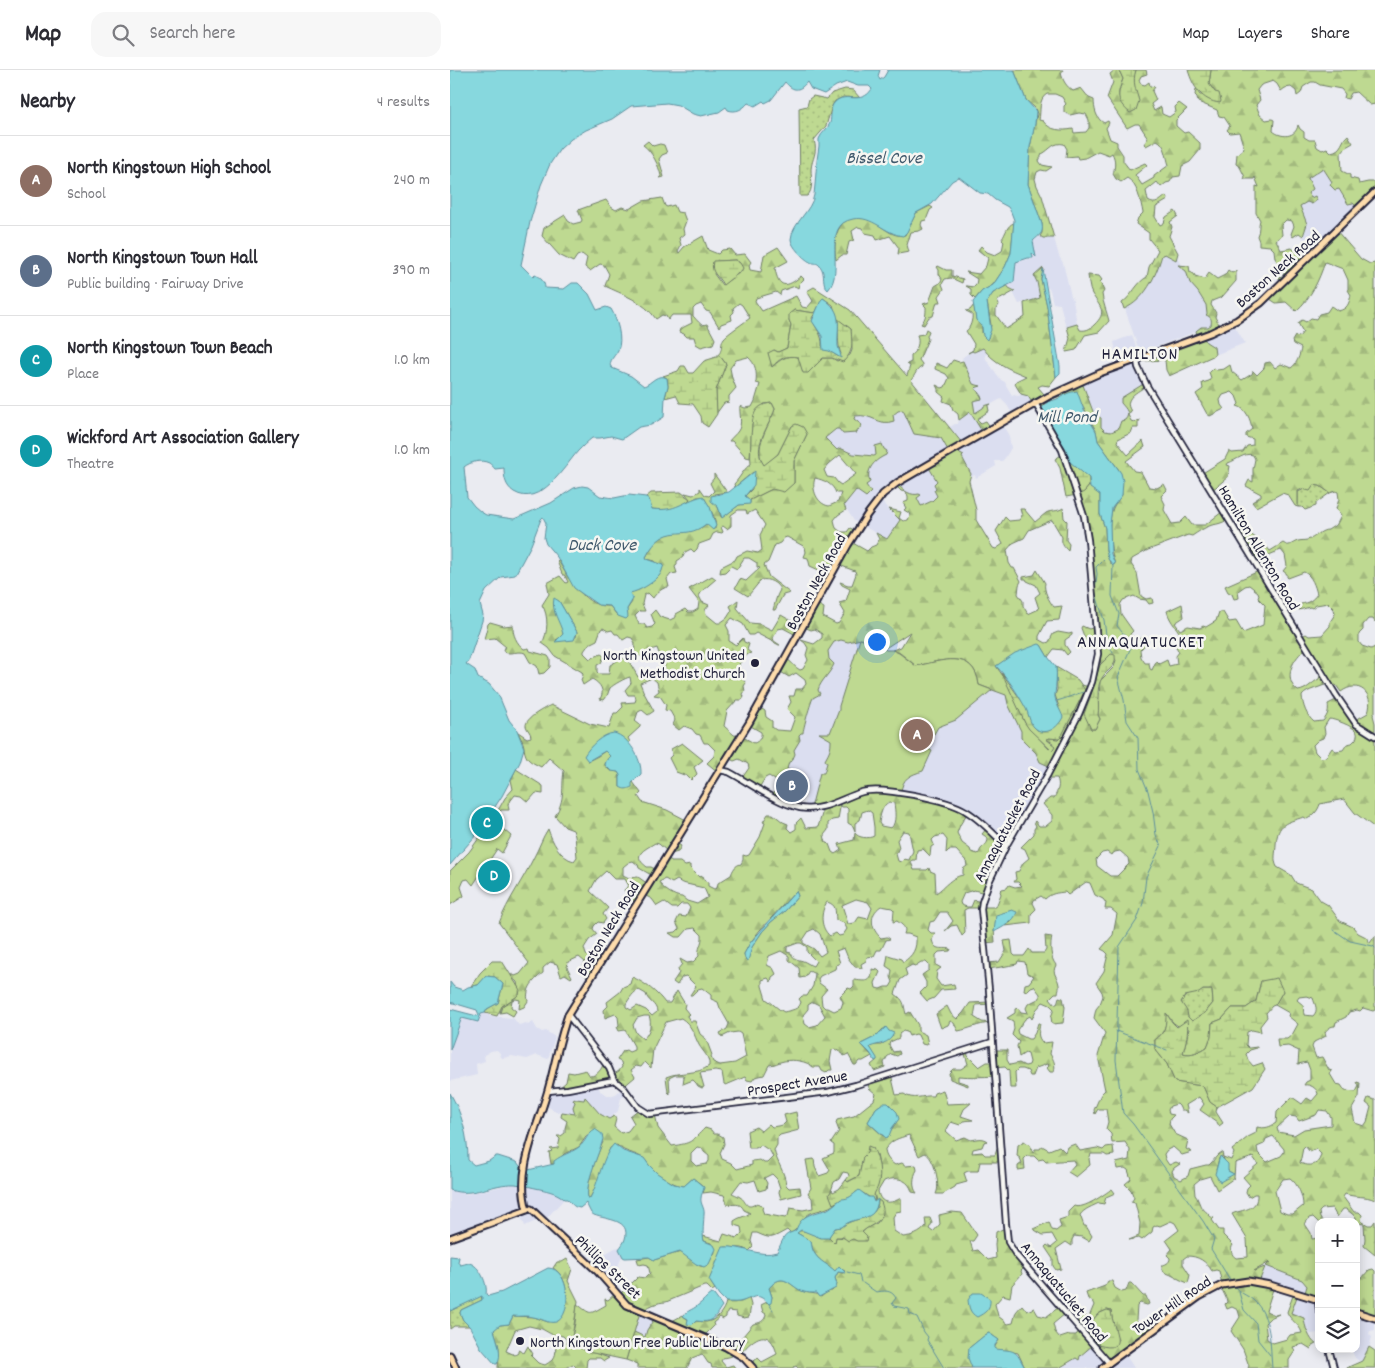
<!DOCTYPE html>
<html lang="en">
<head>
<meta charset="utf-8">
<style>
	:root { --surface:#fff; --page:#f7f7f7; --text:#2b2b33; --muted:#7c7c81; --line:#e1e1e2; --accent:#22223b }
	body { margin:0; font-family:Dekko,sans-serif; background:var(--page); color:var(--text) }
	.controls { position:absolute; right:15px; bottom:15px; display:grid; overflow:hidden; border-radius:10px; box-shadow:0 2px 12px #0003 }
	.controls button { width:45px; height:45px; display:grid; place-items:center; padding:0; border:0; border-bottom:1px solid var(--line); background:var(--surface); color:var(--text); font:25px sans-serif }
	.you { position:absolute; left:426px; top:571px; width:18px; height:18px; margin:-12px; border:4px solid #fff; border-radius:50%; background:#1a73e8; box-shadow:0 0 0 8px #1a73e833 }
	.badge { display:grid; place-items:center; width:32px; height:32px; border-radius:50%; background:var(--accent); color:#fff; font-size:16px; font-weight:700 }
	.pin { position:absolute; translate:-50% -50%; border:2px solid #fff; box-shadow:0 1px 5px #0006 }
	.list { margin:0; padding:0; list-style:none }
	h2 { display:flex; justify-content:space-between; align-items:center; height:65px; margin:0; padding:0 20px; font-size:21px }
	h2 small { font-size:16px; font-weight:400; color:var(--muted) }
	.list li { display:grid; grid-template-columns:32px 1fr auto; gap:15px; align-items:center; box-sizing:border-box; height:90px; padding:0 20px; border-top:1px solid var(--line) }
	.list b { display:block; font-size:19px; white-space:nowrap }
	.list p { margin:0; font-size:16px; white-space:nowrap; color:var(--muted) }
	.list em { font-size:16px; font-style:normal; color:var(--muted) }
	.icon { flex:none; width:28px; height:28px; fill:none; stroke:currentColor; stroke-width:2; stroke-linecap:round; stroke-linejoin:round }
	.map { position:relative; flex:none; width:925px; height:1298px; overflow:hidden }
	header { display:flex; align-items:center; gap:30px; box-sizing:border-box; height:70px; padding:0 25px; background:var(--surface); border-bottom:1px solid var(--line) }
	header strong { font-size:24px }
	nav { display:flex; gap:28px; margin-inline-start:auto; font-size:18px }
	.search { width:350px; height:45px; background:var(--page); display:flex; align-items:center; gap:12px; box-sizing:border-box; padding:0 18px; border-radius:15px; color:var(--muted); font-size:19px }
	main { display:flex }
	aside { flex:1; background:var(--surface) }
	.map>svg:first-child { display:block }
	.built { fill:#dbdef0 }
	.grass { fill:url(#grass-dots); stroke:#707e66 }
	.forest { fill:url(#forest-firs); stroke:#707e66; fill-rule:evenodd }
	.wetland { fill:url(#wetland-marsh); stroke:#707e66 }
	.green { fill:#bed991; stroke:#707e66 }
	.water { fill:#87d8de; stroke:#5f8f9d }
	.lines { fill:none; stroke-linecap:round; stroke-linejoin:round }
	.stream { stroke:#5f8f9d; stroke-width:1 }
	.minor-casing { stroke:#22223b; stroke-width:8 }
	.major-casing { stroke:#22223b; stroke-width:9 }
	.minor { stroke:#f6f6f2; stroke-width:4.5 }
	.major { stroke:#fddcac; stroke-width:5 }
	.poi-dot { fill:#22223b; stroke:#f6f6f2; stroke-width:2 }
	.labels { text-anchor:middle; stroke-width:5; stroke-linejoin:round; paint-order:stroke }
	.street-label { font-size:16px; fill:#22223b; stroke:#f6f6f2 }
	.poi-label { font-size:16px; fill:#22223b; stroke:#f6f6f2; text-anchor:end }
	.water-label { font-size:18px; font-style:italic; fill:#40596c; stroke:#f6f6f2 }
	.neighbourhood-label { font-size:18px; letter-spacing:1px; fill:#22223b; stroke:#f6f6f2 }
</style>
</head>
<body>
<header>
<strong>Map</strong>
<div class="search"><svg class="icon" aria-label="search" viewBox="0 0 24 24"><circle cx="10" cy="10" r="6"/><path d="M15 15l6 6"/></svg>Search here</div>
<nav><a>Map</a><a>Layers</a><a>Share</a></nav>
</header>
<main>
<aside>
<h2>Nearby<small>4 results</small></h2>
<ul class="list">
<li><span class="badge" style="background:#8d6e63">A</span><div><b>North Kingstown High School</b><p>School</p></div><em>240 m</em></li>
<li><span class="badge" style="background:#5c6f8a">B</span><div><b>North Kingstown Town Hall</b><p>Public building · Fairway Drive</p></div><em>390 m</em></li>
<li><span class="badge" style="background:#0f9aa8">C</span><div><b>North Kingstown Town Beach</b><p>Place</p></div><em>1.0 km</em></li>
<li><span class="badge" style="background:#0f9aa8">D</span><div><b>Wickford Art Association Gallery</b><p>Theatre</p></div><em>1.0 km</em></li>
</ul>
</aside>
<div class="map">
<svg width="925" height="1298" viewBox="0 0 925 1298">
	<defs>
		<pattern id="grass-dots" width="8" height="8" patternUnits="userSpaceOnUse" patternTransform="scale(1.25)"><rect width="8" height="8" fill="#bed991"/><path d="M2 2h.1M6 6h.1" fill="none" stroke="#a3ba7e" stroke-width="1.8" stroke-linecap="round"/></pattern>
		<pattern id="forest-firs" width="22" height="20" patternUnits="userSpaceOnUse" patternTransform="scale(1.25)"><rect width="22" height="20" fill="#bed991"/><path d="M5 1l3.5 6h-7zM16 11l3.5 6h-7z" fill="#a3ba7e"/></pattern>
		<pattern id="wetland-marsh" width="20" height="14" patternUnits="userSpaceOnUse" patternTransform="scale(1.25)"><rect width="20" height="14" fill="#bed991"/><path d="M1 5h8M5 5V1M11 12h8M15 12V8" fill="none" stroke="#a3ba7e"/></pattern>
	</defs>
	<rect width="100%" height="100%" fill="#eaebf1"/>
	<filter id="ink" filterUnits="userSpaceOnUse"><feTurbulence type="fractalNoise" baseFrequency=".02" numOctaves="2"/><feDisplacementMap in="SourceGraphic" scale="10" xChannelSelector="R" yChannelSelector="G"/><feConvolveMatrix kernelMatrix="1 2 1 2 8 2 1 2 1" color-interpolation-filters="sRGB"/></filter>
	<g filter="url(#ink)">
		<path class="built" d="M 873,98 L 881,110 L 881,114 L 888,119 L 898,134 L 904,133 L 908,139 L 864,182 L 854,169 L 853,166 L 857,154 L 850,136 L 861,128 L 858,122 L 863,118 L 858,108 Z
			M 590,166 L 593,168 L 604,168 L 609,186 L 613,193 L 621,226 L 623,230 L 627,254 L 625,256 L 616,257 L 610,234 L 603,233 L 600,220 L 597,217 L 594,200 L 587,212 L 590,228 L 569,234 L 563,222 L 565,221 L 557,215 L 564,211 L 566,192 L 583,188 L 582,183 L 585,187 L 583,171 Z
			M 719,174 L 768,253 L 690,283 L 674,236 L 694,220 Z
			M 783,253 L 795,273 L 765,285 L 764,277 L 756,272 L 753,266 Z
			M 682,265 L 690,288 L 685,290 L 695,313 L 671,333 L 678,342 L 678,347 L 675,350 L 671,351 L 668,358 L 658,363 L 651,357 L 651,348 L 644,345 L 633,315 L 627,313 L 668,296 L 665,291 L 667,287 L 664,272 Z
			M 533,277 L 537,284 L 535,285 L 536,289 L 551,310 L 555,312 L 557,317 L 562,325 L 569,326 L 571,324 L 578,326 L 582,334 L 563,345 L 557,335 L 551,329 L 525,343 L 523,331 L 530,330 L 531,326 L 525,318 L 531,317 L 530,315 L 523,314 L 512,288 L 518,283 L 522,281 L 524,282 Z
			M 453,340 L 460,358 L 470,365 L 491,368 L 499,382 L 487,412 L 487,426 L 482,431 L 471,436 L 466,424 L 462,425 L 457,422 L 448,415 L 430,429 L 441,443 L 450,450 L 437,469 L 404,451 L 394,435 L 406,420 L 420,421 L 416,415 L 418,401 L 421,396 L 431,387 L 434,379 L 432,376 L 426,381 L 426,385 L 403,384 L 397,380 L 391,379 L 387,381 L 375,368 L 386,359 L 389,359 L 393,364 L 398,363 L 405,346 L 414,346 L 424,347 L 429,352 L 437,353 L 443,351 L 443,345 L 444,343 Z
			M 520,342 L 533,362 L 551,352 L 559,366 L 561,378 L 555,388 L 552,391 L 545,391 L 546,396 L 526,408 L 525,405 L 521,407 L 521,403 L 507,378 L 512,373 L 500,357 L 505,354 L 508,354 L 509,350 Z
			M 511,554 L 606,681 L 585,723 L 557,769 L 551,768 L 524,742 L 513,736 L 500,731 L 456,722 L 363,736 L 355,734 L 357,720 L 349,713 L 347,708 L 348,702 L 336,698 L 377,557 L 449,583 Z
			M 35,943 L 40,946 L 63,948 L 69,955 L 76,953 L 78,955 L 83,952 L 87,959 L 92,962 L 96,961 L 105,967 L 98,989 L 87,985 L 77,989 L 62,986 L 53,988 L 51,987 L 50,983 L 47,980 L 41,981 L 34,985 L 35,991 L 26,994 L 27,1005 L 0,1011 L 0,980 L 10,952 L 12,948 L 28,952 L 31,944 Z
			M 148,1014 L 150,1021 L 159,1026 L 166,1024 L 173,1017 L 177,1023 L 171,1028 L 168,1041 L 159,1049 L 150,1044 L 136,1028 L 135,1030 L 126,1029 L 125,1045 L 117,1044 L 111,1041 L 107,1042 L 95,1035 L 101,1020 Z
			M 62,1114 L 78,1115 L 78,1116 L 108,1124 L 114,1129 L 94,1151 L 88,1150 L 75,1156 L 69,1143 L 23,1161 L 0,1172 L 0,1120 L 17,1124 Z
			M 170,1177 L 172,1186 L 166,1202 L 156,1211 L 142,1195 L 151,1186 L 165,1178 Z
			M 816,1196 L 852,1210 L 857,1216 L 854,1225 L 867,1230 L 869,1263 L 860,1264 L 854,1253 L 854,1248 L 840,1243 L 848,1225 L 809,1212 Z
			M 190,1242 L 204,1249 L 197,1260 L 195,1267 L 184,1262 Z
			M 906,1242 L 925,1248 L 925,1260 L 920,1261 L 919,1264 L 922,1267 L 918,1281 L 912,1291 L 909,1291 L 905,1288 L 901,1279 L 906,1279 Z
			M 643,1274 L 674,1282 L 684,1298 L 609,1298 L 618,1294 L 626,1288 L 629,1287 Z"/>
		<path class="grass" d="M 395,19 L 403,20 L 410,28 L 393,27 L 385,31 L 382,36 L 376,56 L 364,70 C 368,83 362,88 361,99 C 361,108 364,120 357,126 L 350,126 L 349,38 L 357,36 L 359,29 L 363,26 L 377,29 L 382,23 Z
			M 863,415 L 870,416 L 880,423 L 866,433 L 866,436 L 855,440 L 852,437 L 848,437 L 848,422 Z
			M 753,920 L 762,920 L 763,933 L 755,943 L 742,951 L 738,947 L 731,932 C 737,922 743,925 753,920 Z
			M 31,1225 L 32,1230 L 11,1240 L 10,1243 L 13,1250 L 19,1256 L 4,1256 L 0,1259 L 0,1241 Z"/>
		<path class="forest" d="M 564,0 L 613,0 L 611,3 C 613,11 616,16 623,21 L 631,18 L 639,28 L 644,30 C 644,38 646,49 654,53 L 658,51 L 659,53 L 656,58 L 660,69 L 667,72 L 667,76 L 673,85 L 673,91 L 680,100 L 695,93 L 697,95 L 685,105 L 692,115 L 704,108 L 704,106 L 719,95 C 716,87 716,74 707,70 L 696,76 L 694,74 L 698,68 L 689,54 L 685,54 L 677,58 L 657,28 L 663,12 L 660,4 L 665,0 L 669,0 L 673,9 C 666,27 668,26 678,41 L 688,28 C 683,20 682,9 686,0 L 696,0 L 697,4 L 691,6 L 689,10 L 691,14 L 695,15 L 699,12 L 700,16 L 705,17 L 702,21 L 706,30 L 701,34 L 704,41 L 711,37 L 712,44 L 719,47 L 726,42 L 725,37 L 729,33 L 737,39 L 726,50 L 726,56 L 734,63 L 738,62 L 750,73 L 750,80 L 740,92 L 732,96 L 730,106 L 723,107 L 720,112 L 716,113 L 711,117 L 707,112 L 696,121 L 698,131 C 706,136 709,131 716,126 L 718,130 L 706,137 L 705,147 L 710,155 L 714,153 L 716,147 L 725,141 L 728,146 L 720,152 L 722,157 L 719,166 L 728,183 L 726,190 L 715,184 L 712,185 C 706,206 695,230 674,239 L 672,233 C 682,226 686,213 697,207 L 699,197 L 708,180 L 699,169 L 699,163 L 686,154 L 688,148 L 693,143 C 691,132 687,113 677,108 L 671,112 L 666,109 L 663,104 C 665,97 666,90 662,83 L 659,85 L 648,81 L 635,88 L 628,89 L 627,86 L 616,87 L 617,79 L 614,74 C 603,72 601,79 592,84 L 589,91 L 592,95 L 602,97 L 596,101 L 591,100 L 587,102 L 585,109 L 587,116 L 592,126 L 604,168 L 593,168 L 590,166 L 592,163 L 592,154 L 578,114 L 580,77 L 587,44 L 585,38 L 576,30 ZM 597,24 L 605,24 L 612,27 L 616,34 L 614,36 L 614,42 L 620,45 L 629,43 L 636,44 L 639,50 L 639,58 L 636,62 L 624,63 L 623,59 C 612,61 600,61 593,51 L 589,50 C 591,41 588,29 597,24 Z
			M 761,0 L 925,0 L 925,34 L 920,35 L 906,22 L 901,23 L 898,29 L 894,28 L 895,24 L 891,19 L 870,15 L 865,12 L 861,12 L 853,17 L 851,23 L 847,26 L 846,21 L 841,17 L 835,18 L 831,21 L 827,14 L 823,11 L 811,15 L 807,20 L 810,30 L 806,35 L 810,45 L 816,50 L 822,49 L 824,50 L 823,61 C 831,68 846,68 848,55 L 850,59 L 854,62 L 854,67 L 859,70 L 865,70 L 867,77 L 872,80 L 877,78 L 881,82 C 893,80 891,70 898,65 L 903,73 L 896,77 L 891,83 L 892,101 L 900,105 L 900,108 L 908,110 L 909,114 L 918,112 L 925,112 L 925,123 L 908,139 L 903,133 L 898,134 L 889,119 L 885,120 L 880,115 L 882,112 L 873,98 L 858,108 L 863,119 L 858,123 L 861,128 L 865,126 L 867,130 L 862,134 L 857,132 L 850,136 L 857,154 L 853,166 L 849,163 L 843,167 L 841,164 L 844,156 L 842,151 L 836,150 L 831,155 L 832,165 L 826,170 L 831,180 L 842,178 L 849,184 L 853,183 L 857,187 L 886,160 L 911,189 L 920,194 L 925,193 L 925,552 L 923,549 L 918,549 L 913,555 L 913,560 L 909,564 L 909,572 L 912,576 L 921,579 L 925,577 L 925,642 L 923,645 L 925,653 L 925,758 L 905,743 L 894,729 L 870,734 C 868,741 863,746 857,749 L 854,747 C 835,753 828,753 826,774 C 826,783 823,789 827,797 L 841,805 L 846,813 L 862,819 L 871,831 L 878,835 L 890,851 L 903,857 L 908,863 L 916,867 L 920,873 L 925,866 L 925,940 L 923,941 L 913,938 L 910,941 L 907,940 L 899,942 L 896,947 L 886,952 L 885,956 C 881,956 878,958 875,962 L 876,966 L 864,972 L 862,977 L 866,988 L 872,987 L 879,1000 L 882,1001 L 880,1004 L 886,1014 L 891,1015 L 895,1021 L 906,1022 L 909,1016 L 907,1012 L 910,1013 L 909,1027 L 902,1039 L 905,1053 L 914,1056 L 917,1052 L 921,1037 L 916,1033 L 918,1028 L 925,1030 L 925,1130 C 915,1125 906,1128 895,1124 L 893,1127 L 904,1142 L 909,1142 L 912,1145 L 911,1151 L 918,1155 L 922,1155 L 925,1151 L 925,1185 L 914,1176 L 915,1169 L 914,1154 L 906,1153 L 906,1147 L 896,1139 L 893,1139 L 887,1147 L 882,1138 L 872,1139 L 869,1142 L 870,1148 L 872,1151 L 877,1152 L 869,1153 L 863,1147 L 859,1148 L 855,1154 L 861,1163 L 862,1169 L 869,1168 L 869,1231 L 854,1226 L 857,1216 L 852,1210 L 816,1196 L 820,1192 L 804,1201 L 815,1197 L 809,1212 L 824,1216 L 816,1241 L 825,1245 L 829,1244 L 820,1248 L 815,1253 L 817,1269 L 823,1273 L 837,1269 L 840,1265 L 852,1263 C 849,1253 841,1252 837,1242 L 844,1223 L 848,1224 L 841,1243 L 854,1248 C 854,1255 860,1271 866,1274 L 862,1276 L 861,1279 L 853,1274 L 843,1277 L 845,1281 L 839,1290 L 839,1298 L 798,1298 L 799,1296 L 793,1279 L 781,1261 L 790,1247 L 788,1240 L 782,1237 L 777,1239 L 775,1234 L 777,1232 C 777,1227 772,1222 771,1216 L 772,1214 L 769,1201 L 766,1200 L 762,1201 C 756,1191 748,1186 737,1186 L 733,1189 L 733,1194 L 740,1205 L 738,1213 C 729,1210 723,1205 714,1202 L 711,1195 C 715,1195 720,1193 720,1188 L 717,1185 L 722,1179 L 716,1170 L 729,1160 L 725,1153 L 721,1151 L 710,1156 L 707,1155 L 703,1157 L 702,1162 L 692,1170 L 689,1168 L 679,1170 L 689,1166 L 690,1153 L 685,1133 L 681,1132 L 684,1128 L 681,1120 L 675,1114 L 681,1109 L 678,1100 L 675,1098 L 667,1099 L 666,1093 L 679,1090 L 680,1080 L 675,1072 L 662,1073 L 661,1064 L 656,1059 L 658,1052 L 656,1039 L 648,1039 L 645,1044 L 644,1040 L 651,1024 L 655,1020 L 648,986 L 655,963 L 644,948 L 646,939 L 650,934 L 653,926 L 652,922 L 646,913 L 654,901 L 658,884 L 655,881 L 651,879 L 663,865 L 667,844 L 661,839 L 655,839 L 656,833 L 653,829 L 645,825 L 640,813 L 636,812 L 618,825 L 615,822 C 607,823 601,823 595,829 L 591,826 L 584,830 L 583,833 L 586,839 L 581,844 L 581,853 L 555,856 L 561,852 L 544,859 L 545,872 L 535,873 L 530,838 L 518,838 L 514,840 L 515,863 L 512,866 L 507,855 L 501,856 L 495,861 L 503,851 L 497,842 L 490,842 L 484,851 L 480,852 L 478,860 L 481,863 L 485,863 L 482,870 C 485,882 492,877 501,879 L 500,881 L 489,882 L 486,885 L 486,895 L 491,898 L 487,901 L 486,909 L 491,916 L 504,914 L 505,919 L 491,920 L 484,928 L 477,931 L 470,923 L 476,917 L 476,912 L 472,905 L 479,900 L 479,895 L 476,892 L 471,892 L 465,896 L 462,895 L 455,899 L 457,905 L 450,910 L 445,924 C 455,931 453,933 456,944 L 460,942 L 468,955 L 468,961 L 476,965 L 478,974 L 476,975 L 472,974 L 468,965 L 466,964 L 459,966 L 457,962 L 453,961 L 449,964 L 449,968 L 440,972 L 439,975 L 443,982 L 449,981 L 450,984 L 447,986 L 441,984 L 437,987 L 434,993 L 435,997 L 424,1001 L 421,995 L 427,990 L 420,977 L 423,975 L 431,975 L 443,966 L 439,961 L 433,959 L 425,967 L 411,974 L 422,986 L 413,991 L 409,991 L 406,995 L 404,995 L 398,984 L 394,986 L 393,984 L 385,979 L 382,980 L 380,991 L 382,1000 L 379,1000 L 376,1003 L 372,1001 L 370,997 L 363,997 C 357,991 343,989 334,991 C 328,992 325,995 319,995 L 314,1005 L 305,1007 L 302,1011 L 297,1010 L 295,1007 L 276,1015 L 274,1014 L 272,1002 L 265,1001 L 250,1003 L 254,1017 L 252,1018 L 248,1016 L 246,1013 L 243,1010 L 233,1014 L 234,1007 L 233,1005 L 225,1005 L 219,1008 L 220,1024 L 218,1022 L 216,1007 C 230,1001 247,1005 259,996 C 260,987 253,982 249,975 C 244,965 242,955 231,948 L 216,952 L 203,979 L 201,998 L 195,992 L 191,997 L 186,996 L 181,1000 L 185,1007 L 173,1017 L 168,1011 L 108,1019 L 116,1012 L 118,1002 L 124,1003 L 136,1000 L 140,1006 C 147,1006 152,999 154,992 L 164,1004 L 169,1001 L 172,997 L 171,992 L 167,990 L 173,981 L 176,980 L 179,982 L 184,980 L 184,976 L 175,960 L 169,961 L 167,957 L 169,955 L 168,947 L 165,944 L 155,948 L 154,940 L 158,936 L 157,932 L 170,922 L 173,917 L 180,914 L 182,907 C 194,912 208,923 215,933 L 220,933 L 227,921 L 235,934 L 234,938 L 239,944 L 237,946 L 240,951 L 245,951 L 250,964 L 256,969 L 262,985 L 261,987 L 263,992 L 270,995 L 285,993 L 296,987 L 291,964 L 288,962 L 280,963 L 272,967 L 270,963 L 277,959 L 279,954 L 270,938 L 268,932 L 261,929 L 261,925 L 252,918 L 248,919 L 242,925 L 240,925 L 246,916 L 236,906 L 232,907 L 227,915 L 223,912 L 229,903 L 228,899 L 232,894 L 230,889 L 237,893 L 243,892 L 249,886 C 247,879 253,873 252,865 L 245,858 L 238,859 L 231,867 L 225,867 L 219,863 L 226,862 L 229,859 L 226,852 L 229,846 L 236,847 L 240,838 L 237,834 L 231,834 L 227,838 L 222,838 L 214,832 L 207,836 L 202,829 L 192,824 L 186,833 L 179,828 L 174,820 L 179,816 L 175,809 L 164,809 L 156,801 L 146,810 L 140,821 L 158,838 L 153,844 L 156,849 L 153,853 L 148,852 L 144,856 L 143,859 L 147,864 L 139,870 L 134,878 L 136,885 L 150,892 L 140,909 L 130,901 L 135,892 L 129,887 L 118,892 L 117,897 L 122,907 L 121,908 L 115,904 L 111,906 L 107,894 L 100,892 L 93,898 L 93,903 C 85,909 75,918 78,931 L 74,937 L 69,939 L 70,930 L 66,929 L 62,930 L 61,937 L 66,941 L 63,946 L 56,942 L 50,943 L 52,936 L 69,925 L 67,912 L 61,907 L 62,904 L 65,906 L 70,904 L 79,893 L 49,853 C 58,830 73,810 84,787 C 89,778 92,768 98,759 C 102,771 110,788 124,791 L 127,787 L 125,766 L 123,760 L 115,757 L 105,746 C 116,728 111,719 114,701 L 99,688 L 91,697 C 80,691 76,691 74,678 C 74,673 70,667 68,662 L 77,668 L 81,667 C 81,662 77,660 76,656 C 75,648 95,638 101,635 L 140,654 L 159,658 L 164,643 L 167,643 L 173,637 L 172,633 L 185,632 L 186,629 L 185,625 L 178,625 L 175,620 L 181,613 L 180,607 C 175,608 163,615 160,618 C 158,622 158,626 154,630 L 150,629 C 155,621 151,614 142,609 L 133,615 L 131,610 L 133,605 L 132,602 L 105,586 L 99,578 L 92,573 C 98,564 99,545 92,535 L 99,524 L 97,513 L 110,506 L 116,513 L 118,512 L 115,506 L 112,504 L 107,491 L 108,490 C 118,508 136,539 160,536 L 166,544 L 176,548 L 177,539 L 182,532 L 179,523 C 190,520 208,511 212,500 L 205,491 L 197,489 L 196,487 C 199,482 201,477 204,473 C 217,457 242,466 256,454 L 265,459 C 268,448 258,437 254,427 L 247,427 L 236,434 L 240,429 L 235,423 L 243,425 L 250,421 L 250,418 L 255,425 L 259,426 L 264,421 L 260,413 L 264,408 L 264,404 L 277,422 L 264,424 L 271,447 L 273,447 L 289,435 L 300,433 L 300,430 L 322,419 L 344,413 L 344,391 L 357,364 L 342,356 L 328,384 L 314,396 C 302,377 319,357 325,339 L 322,333 L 314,334 L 302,354 L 300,388 L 296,387 L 282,371 L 279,371 C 281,368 286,364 288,361 C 293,354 289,343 290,336 L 295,338 L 302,337 L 305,331 L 310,314 L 306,313 C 307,302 306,294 298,287 L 286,290 L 280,298 L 282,308 L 286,318 L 279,326 L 279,332 L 274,333 L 266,344 L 266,320 L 276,294 L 270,286 L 263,287 C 275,284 269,275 274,268 C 277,264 295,252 300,248 L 292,235 L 289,233 L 283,238 L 284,242 L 281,245 L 282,250 L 271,254 L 269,257 L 260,242 L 256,241 L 251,234 L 246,236 L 243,239 L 243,246 C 245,248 250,254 252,255 L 257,254 L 265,269 L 263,274 L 251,277 L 246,274 L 244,267 L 237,267 L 234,264 L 229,262 L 230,259 L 242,253 L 241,245 L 222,245 L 218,250 L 216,246 L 212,245 L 206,249 C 195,232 172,224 155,216 L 159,204 L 154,195 L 150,194 L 140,201 L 135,197 L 137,188 L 132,184 L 127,186 L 123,192 L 109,185 L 92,166 L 94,158 L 115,145 L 118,151 L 123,154 L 131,152 L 132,150 L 128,140 L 156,130 L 161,137 L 166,140 L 172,137 L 179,139 L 193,131 L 212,128 L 215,136 L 217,137 L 224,135 L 227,142 L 233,143 L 236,151 L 233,159 L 234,164 L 229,168 L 231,175 L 228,181 L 229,183 L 234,177 L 253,166 L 258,180 L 268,184 L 272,180 L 280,179 L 285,185 L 295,184 L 301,192 L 299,195 L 300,200 L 311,202 L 314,185 L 328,177 L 338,191 L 325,198 C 328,219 337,218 351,206 L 354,209 L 349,214 L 348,218 L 345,216 L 331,221 L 330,225 L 326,222 L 306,228 L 305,231 L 312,241 L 346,226 L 352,237 L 357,238 L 363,231 L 357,221 L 364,217 L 400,240 L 457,306 L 460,296 L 457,294 L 461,292 L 461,285 C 467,281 470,272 467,265 L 474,264 L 476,259 L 479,261 L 477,266 L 478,269 L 469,290 L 472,294 L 472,297 C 466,299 465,306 461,310 L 512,373 L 507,379 L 510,383 L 514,385 L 512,387 L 521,404 L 519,411 L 526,440 L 526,450 L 543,478 L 546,479 L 553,474 L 546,461 L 555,447 L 559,451 L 569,450 L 572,446 L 570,439 L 574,439 L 585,452 C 589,449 592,446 596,443 C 601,440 608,442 613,438 L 614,448 L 617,451 L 616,470 L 619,474 L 618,481 C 613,476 611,473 612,467 L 602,450 L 579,460 L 574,468 L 563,473 L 557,480 L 559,493 L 562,498 L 564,498 L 571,511 L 569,515 L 568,524 L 573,531 L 573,536 L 578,544 L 589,539 L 585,527 L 590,523 L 586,515 L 577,511 L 576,509 L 573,509 L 573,507 L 584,505 L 587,500 L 595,513 C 593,520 599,531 604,537 L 612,536 L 609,550 L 597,551 L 589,566 L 589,569 L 596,573 L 599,572 L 603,564 L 608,562 L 619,564 L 622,563 L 622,565 L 615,570 L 615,575 L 620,582 L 617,585 L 613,580 L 604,579 L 598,587 L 591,575 L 546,596 L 558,613 L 575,653 L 599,679 L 603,673 L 596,669 L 599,668 L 609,669 L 634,623 L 632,615 L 639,617 L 645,610 L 641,625 L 635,638 L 641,659 L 645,659 L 650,649 L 648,645 L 650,611 L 664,597 L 666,590 L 661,584 L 651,594 L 650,590 L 647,592 L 647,578 L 631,578 L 635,569 L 631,558 L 632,556 L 639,559 L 645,557 L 638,471 L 627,425 L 616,427 L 610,398 L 605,389 L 613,384 L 634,422 L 639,416 L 650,425 L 650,444 L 655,458 L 656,480 L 660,493 L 665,494 C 660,482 657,450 663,438 C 665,433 669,429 672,425 L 669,400 L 648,371 L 646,361 L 632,334 L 613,325 L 600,330 L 593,335 L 591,335 L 631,314 L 633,315 L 644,344 L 651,348 L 651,357 L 655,361 L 661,362 L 668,359 L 671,351 L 675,350 C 681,343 676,339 671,333 L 671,328 L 695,313 L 697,316 C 688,321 672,329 681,341 L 678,345 L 681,351 L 684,352 L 690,350 L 688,353 L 688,358 L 683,358 L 681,363 L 668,369 L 667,372 L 678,385 L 693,371 L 695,377 L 676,391 L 684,401 L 691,402 L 699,417 L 707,418 L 714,414 L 717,420 L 711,426 L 715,434 L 714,440 L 722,454 L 730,453 L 736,447 L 742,455 L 755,455 L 772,442 L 778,450 C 771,453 769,454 762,455 C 755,457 748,462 742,466 L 738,465 L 698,480 L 682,489 L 681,494 L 687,503 L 691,526 L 696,529 L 702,528 L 703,533 L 699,534 L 696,530 L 689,529 L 684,526 L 673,530 L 670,535 L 671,544 L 683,561 L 680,564 L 685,569 L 689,569 L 691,567 L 692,572 L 696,574 L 690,580 L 691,587 L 695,593 L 699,593 L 700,599 L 702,600 L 706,591 L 709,594 L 717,590 L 719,596 L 727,594 L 726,586 L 729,582 L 724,573 L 732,568 C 729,559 720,553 717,541 L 732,534 L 734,547 L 725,553 L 730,560 L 738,556 L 750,558 L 753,556 L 756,557 L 766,551 L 769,542 L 773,542 L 779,552 L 786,551 L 793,563 L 813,555 L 815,535 L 808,528 L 809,525 L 808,522 L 799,515 L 795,516 L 788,521 L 789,528 L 784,529 L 782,524 L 778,522 L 775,516 L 809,501 L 850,567 L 856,564 L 859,566 L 872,565 L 880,556 L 880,552 L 885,544 L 884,539 L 878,533 L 866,535 L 862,538 L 860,537 L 849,540 L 851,534 C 858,533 863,530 867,524 C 865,516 862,506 854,502 L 838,508 L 837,507 L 837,504 L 833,501 L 837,496 L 835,485 L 831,480 L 804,491 L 787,463 L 796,459 C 803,468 814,472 820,481 L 833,473 C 840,478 841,473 848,471 C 852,470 856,471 860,469 C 867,466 871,460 878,460 L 887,454 L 891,446 L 886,439 L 889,429 L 888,422 L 886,421 L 880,423 L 870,416 L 864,415 L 860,421 L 852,419 L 848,421 L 848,437 L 845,436 L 838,425 L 832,423 L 806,437 L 802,432 L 811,426 L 811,424 L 796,416 L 799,410 L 803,412 L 803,399 L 805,389 L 803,385 C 795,382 787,390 778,393 L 777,395 L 780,396 L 778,407 L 761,421 L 751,404 L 775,389 L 779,381 L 782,383 L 793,382 L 797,376 L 803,375 L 803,369 L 796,367 L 796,364 L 802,359 C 801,350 796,338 787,336 L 789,334 L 786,326 L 782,322 L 773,325 L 770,330 L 771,335 L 774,339 L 760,346 L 757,344 L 746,324 L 753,319 L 752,313 L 759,311 L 761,308 L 759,302 L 763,298 L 767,300 L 774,299 L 780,295 L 782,302 L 792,310 L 802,304 L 803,301 L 807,305 L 814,298 L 815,293 L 820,292 L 825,298 L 831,294 L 841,298 C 847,294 850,285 851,278 L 843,274 L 842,271 L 845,266 L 849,267 L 853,262 L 848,253 L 852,250 L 856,252 L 861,248 L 866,249 L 869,244 L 877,242 L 881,236 L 888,241 C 898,239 899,233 901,225 L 898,220 L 898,210 L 893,199 L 875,192 C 869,210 861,228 846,241 L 836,232 L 826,233 L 817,227 L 832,212 L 828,207 L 833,206 L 835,199 L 832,194 L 829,195 L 825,188 L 824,180 L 820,176 L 809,175 L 809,171 L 807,166 C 810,160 808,155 810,150 L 806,143 L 806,116 L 809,117 L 805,107 L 804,109 L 794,109 L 795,107 L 790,97 L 786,94 L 787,84 L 794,78 L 789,62 L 780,63 L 777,60 L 780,56 L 774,47 L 769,46 L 767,40 L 748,32 L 747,27 L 745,25 L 746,19 L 750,25 L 769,24 L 765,22 L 759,14 ZM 285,190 L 289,192 L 292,201 L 272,215 L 264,204 L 268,191 ZM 373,228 L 383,235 L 387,249 L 401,259 L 402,280 L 400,285 L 387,291 L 382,288 L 373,288 L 358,303 L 352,295 L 348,287 C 336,285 331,289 322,297 L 324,280 L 328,282 L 337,278 L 341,255 L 339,250 L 344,240 L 365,243 ZM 453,340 L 464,364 L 491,368 L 499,382 L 478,396 L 487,411 L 484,414 L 486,418 L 484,420 L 487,426 L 482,431 L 471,436 L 467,428 L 471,425 L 469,424 C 461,426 454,421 448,415 L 447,417 L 451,421 L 456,422 L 458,426 L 458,431 L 453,433 L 456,438 L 454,440 L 459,443 L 460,446 L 458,450 L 453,451 L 449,448 L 451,442 L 439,439 L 450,450 L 437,469 L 426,463 L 429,469 L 426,475 L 421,477 L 417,481 L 401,472 L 406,461 L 400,458 L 397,462 L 391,462 L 386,458 L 384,450 L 388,445 L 396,440 L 394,435 L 406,420 L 416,427 L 421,422 L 416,415 L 420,412 C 415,399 425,390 436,385 L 437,381 L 434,379 L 432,374 L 425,376 L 426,385 L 424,386 L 403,384 L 390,378 L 387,380 L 375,368 L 386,359 L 389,359 L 393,364 L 406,363 L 412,355 L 404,349 L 405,346 C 423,343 428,357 444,351 L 443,345 L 448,341 ZM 390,385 L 406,404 L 391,415 L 388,413 L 384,408 L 377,407 L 374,400 L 379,394 ZM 365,408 C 374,410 383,414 386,423 L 391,423 L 388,432 L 379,436 C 367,434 361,419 365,408 ZM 288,440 L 296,440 L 297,444 L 305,440 L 315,455 L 310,465 L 312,480 L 308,483 L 297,481 L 287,486 L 285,490 L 271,497 L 270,503 L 275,502 L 281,496 L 287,499 L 294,488 L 299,488 L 307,493 L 307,497 L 310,498 L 296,511 L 290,509 L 285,518 L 298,526 L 311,510 C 318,508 328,513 330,520 C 326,526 325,534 323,540 L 325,540 L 333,525 L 340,523 L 319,507 L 314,495 L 318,492 L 325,475 L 330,473 L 334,468 L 337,467 L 355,477 L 356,482 L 354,487 L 358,488 L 360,496 L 382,506 L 389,495 L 405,501 L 406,504 L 402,515 L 398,515 L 390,512 L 392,515 L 400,519 L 396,531 L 389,533 L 395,543 L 389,553 L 386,554 L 373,547 L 374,538 L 367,534 L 354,557 L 361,560 L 365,559 L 372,564 L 372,568 L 364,574 L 351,570 L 355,573 L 358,578 L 356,585 L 358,590 L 353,599 L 350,600 C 344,597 342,592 336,588 L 329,601 L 339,607 L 346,603 L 355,610 L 356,614 L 352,619 L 346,619 L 344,626 L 339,626 L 341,632 L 337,639 L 345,647 L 340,661 L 326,660 L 322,657 L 322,651 L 316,647 L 315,641 L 309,637 L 299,655 L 311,662 C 312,666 309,672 304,673 L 291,666 L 284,665 L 274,656 L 277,641 L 287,630 L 292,630 L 294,627 L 293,624 L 295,621 L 294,616 L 296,613 L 291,607 L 289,594 L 298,584 L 301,583 L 297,580 L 299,574 L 294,572 L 293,568 L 286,575 L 279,571 L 279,561 L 276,555 L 282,548 L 293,554 L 299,565 L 303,565 L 306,563 L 329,575 L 330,575 L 324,571 L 323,568 L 328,559 L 333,558 L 348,566 L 352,557 L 331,545 L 322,560 L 310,554 L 300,553 L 287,538 L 288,530 L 280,536 L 282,540 L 277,548 L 270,553 L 267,553 L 256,544 L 255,540 L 259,535 L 252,532 L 249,526 L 252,521 L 266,509 L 262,506 L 239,519 L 249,532 L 248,539 L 243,542 L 238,542 L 235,539 L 226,544 L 226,547 L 220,550 L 210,547 L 205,540 L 201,544 L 205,554 L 202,557 L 197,558 L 194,554 L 189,554 L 185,546 L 190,541 L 195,541 L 192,534 L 194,525 L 198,523 L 203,528 C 206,523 213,517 219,517 L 217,509 L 221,504 L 227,503 L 225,497 L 227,494 L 227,491 L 233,487 L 235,482 L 241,479 L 244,482 L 247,479 L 249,474 L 260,470 L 263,464 L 267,462 L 272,463 L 273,462 L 271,457 L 273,456 L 277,459 L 281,456 L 281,445 ZM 109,531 L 127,562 L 126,567 L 106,570 L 112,566 L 113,564 ZM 153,558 L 158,561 L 162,560 L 165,564 L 168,564 L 173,570 L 178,567 L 182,568 L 185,573 L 184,588 C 191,588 198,580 207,578 L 215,599 L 207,599 L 206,603 L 201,605 L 197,603 L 188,607 L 180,593 L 170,586 L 167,591 L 160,595 L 159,604 L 149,604 L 147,602 L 147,595 L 151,593 L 154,586 L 151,584 L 140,589 L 134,583 L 134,581 L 139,574 L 147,570 L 151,559 ZM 460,562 L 451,577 L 442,580 L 450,583 L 466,596 C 491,591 524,578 529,615 L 556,625 L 558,634 L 571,661 L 571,668 L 586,683 L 590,692 L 601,697 L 595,708 L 607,708 C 610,715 608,721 604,728 L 600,728 L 593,734 L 602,745 L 602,751 L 596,756 L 589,756 L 585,751 L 584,752 L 586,756 L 584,759 L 584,764 L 571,777 L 575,779 L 579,788 L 573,793 L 569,801 L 565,802 L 566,809 L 564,812 L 568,812 L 572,816 L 565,817 L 559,815 L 557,818 L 552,819 L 550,821 L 551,824 L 546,837 L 531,837 L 531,832 L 524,830 L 521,837 L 517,837 L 511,835 L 510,832 L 514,823 L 524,820 L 535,823 L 556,776 L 537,758 L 532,764 L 538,768 C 538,775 534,775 531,779 C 530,780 530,782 528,784 L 521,782 L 520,779 L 512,773 L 507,763 L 510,755 L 518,742 L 502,734 L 430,720 L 409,723 L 371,737 L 372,744 L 368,757 L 356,758 L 351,748 L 346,753 L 346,759 L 341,762 L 337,758 L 338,754 L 333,752 L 323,744 L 318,744 L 313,752 L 315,753 L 310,767 L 299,785 L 296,786 L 293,785 L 293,790 L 291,794 C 285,795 283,800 281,805 L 268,813 L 267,818 L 264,819 L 258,816 L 258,812 L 255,811 L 253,806 L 249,807 L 240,798 L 240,795 L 235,796 L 230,792 L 221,792 L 219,788 L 221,784 L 228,782 L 231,776 L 225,772 L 238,751 L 217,740 L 192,732 L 188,726 L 191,723 L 183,712 L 170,717 L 170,705 L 168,702 L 159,700 L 155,695 L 156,691 L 160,686 L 155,681 L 148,686 L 138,691 L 173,668 L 178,674 L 180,672 L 178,668 L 190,657 L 190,655 L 185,651 L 188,642 L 192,640 L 198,645 L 204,641 L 194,623 L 190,613 L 202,608 L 207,612 L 209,621 L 204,625 L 210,626 L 216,635 L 215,640 L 220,641 L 225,650 L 223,655 L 229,660 L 234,656 L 242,659 L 246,664 L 250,665 L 254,673 L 258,673 L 265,680 L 264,686 L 257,693 L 268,702 L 278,688 L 284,691 L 289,689 L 298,694 L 299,698 L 292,708 L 309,718 L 315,708 L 319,706 L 328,712 L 329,715 L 322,725 L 328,729 L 333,719 L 330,715 L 335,702 L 337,700 L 344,702 L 337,699 L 339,692 L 342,691 L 345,684 L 344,680 L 350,670 L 349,665 L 351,663 L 353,663 C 353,659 361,631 363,628 C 366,626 367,626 370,624 L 368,620 C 371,610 380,604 384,594 L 379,589 L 378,581 L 384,572 L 391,570 L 398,572 L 411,569 L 434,579 ZM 857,578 L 871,602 L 869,609 C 861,613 857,620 848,621 C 832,609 843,587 857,578 ZM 878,613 L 881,617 L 886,615 L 891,622 C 908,609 925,623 918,643 L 909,648 L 905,653 L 888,629 L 878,634 C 879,641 878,645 873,651 L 864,652 C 856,645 853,636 852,626 C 857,619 871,618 878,613 ZM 879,649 C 884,649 903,656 906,661 C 908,664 907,666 906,669 L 902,673 L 897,674 L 893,680 L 886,681 L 882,678 L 876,687 L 871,688 L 865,682 L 863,675 L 868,670 L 873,668 L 875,663 L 874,657 ZM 439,732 L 444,733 C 445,740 447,753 441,758 L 431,756 L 429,753 C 430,746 432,735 439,732 ZM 389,733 L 392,737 L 396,737 L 398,739 L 398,753 L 403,756 L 405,761 L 405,753 L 410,750 L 412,742 L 418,740 L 422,743 L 424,757 L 424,766 C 419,769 408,768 405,763 L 404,770 L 389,774 L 391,780 L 385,784 L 382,782 L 379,774 L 376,773 L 374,765 L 378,760 L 378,753 L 382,750 L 388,749 L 390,738 ZM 453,761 L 459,762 L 463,781 L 459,790 L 454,789 L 451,792 L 448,791 L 446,784 L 449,777 L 447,770 ZM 493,765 L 497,770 L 496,783 L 499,780 L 506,780 L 516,791 L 517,796 L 513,799 L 513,805 C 501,807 495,817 486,823 L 485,803 L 480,801 L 479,798 L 477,800 L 464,800 L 461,792 L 462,790 L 466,790 L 467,780 L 473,779 L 480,786 L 481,777 L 484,775 L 482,770 L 485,767 ZM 205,773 L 209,774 L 218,782 L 207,800 L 201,797 L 197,797 C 181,785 194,780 205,773 ZM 670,781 L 678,788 L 679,794 L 667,806 L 660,806 L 647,796 L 646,789 L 652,783 L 657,782 L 661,785 L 665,782 ZM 183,791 L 188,795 L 189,798 L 203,806 L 198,814 L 188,807 L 179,808 L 173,805 L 173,797 L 179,792 ZM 215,809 L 222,813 L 227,810 L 232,813 L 254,818 L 258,827 L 247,834 L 237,831 L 232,827 C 225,827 212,819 209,812 ZM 346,821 L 348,826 L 335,841 L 321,852 L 312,862 L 302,877 L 297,891 L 294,884 L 300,873 L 310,860 ZM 406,829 L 418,832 L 422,838 L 418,849 L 409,847 L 405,853 L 398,854 L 392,835 ZM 377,832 C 387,835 385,840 386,850 L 394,853 L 397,859 L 393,865 L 389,866 L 386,863 L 380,866 C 370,858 370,842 377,832 ZM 431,836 L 442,838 L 444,840 L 443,852 L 447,851 C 452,855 457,857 454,864 L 458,864 L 466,867 C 467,878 463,886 453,892 L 451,889 L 438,885 L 436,896 L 442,900 L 441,907 L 443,912 L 440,917 L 435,917 L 430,919 L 426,918 L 425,913 L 430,902 L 428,900 L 422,899 C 423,914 414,911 404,910 L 404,916 L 401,919 L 398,918 L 390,926 L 393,932 L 391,938 L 384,941 L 378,938 L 375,938 L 372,935 L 371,926 L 377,919 L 369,913 L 368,909 L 370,906 L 385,899 L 386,895 L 390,893 L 386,881 L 394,878 L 398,888 L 405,897 L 412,898 L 411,894 L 416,891 L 417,887 L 424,886 L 427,880 L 431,880 L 436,870 L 440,869 L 437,867 L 431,868 C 421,859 418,845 431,836 ZM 364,859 L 370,864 L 376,882 L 370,886 L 364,879 L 353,873 L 353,870 L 359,861 ZM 348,873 L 351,873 L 357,877 L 357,882 L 366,891 L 363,896 C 360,895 356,892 353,891 C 347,889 344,890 341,883 L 337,882 L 337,877 ZM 331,881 L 339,886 L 339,890 L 349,898 L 350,908 L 355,907 L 359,901 L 365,904 L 363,916 L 357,926 L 352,926 L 349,929 L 351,932 C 349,940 341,940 334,942 C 327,939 323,933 316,929 L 312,916 L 312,910 L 318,908 L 321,912 L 322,907 L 326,904 L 323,898 L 317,895 L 319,886 ZM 811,911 L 833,921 L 825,935 L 839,943 L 838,946 L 848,954 L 842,965 L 837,969 L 827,969 L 828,977 L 838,976 L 849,981 L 848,994 L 857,992 L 860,1000 L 860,1010 L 856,1012 L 854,1015 C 860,1014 867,1018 868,1024 L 862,1031 L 857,1028 L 852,1034 L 842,1027 L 827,1042 L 826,1053 C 820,1057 815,1059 807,1057 L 806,1063 L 798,1067 L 782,1080 L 784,1083 L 781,1090 L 773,1087 L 778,1101 L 782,1103 L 766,1100 L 769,1088 L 771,1086 L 773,1087 L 772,1082 C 766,1085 764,1091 759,1095 L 756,1095 L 740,1099 L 738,1106 L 731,1110 L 724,1106 L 722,1101 L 724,1098 L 730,1094 L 726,1092 L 719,1095 L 715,1089 L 714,1084 L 717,1080 L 723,1077 L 732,1085 L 742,1082 L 736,1079 L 738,1070 L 725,1064 L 719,1054 L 720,1049 L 724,1045 L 719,1044 L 718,1040 L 720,1036 L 727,1034 L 729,1036 L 731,1040 L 734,1040 L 738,1043 L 736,1035 L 749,1027 L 754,1034 L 750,1040 L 767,1052 L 769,1056 L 773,1053 L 766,1042 L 767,1037 L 760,1032 L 753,1016 L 725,1012 L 717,994 L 705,979 L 705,970 C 715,962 716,956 717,944 C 723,954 727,957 739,959 L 733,983 C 740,986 751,981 757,977 L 761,967 L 762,953 L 772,949 L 782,938 L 796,938 L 806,931 ZM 189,920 L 196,924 C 197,931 207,934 207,942 L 202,946 L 196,940 L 187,936 L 181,940 L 176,937 L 176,934 C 179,929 184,921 189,920 ZM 753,920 L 762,920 L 763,933 L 755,943 L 742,951 L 738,947 L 737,941 L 731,932 L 735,926 L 749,923 ZM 857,926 L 863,928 C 865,935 869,940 863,946 L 854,945 L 853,935 L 847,930 L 849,927 ZM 363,932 L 369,935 L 375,946 L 367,955 L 359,957 L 355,954 L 353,945 L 358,939 L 358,935 ZM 194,946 L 199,946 C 202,953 200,963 193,969 L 186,963 L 183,955 L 187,948 ZM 869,1040 L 877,1041 L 881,1047 L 881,1055 L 854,1059 L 844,1065 L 828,1062 L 827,1058 L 840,1046 L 846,1047 L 849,1051 L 866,1045 ZM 823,1066 L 834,1079 L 834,1082 L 831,1086 L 817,1092 L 808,1083 L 807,1077 L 814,1074 L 816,1069 ZM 855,1076 L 860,1082 L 866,1079 L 871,1084 C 869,1096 860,1097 850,1093 L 853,1078 ZM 803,1087 L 808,1094 L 793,1107 L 800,1115 L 797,1118 L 796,1122 L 799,1127 L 804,1124 L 807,1124 C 808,1141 792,1139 782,1144 L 797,1169 L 798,1187 L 786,1188 C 781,1185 780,1179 783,1175 L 773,1165 L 773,1160 L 769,1160 L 762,1150 L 764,1148 C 758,1147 757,1140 752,1139 C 749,1134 748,1128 745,1125 L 744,1114 L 750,1109 L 760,1106 L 767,1120 L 784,1108 L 785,1093 ZM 840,1108 C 848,1114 853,1126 853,1136 L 843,1144 L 837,1144 L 830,1141 L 825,1121 L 833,1109 Z
			M 198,71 L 203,76 L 210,74 L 214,75 L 217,83 L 212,85 L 209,89 L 214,107 L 210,108 L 211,106 C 209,96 202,81 193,75 Z
			M 480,136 L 483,138 L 480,140 L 476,150 L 472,151 L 471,155 L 473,159 L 469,161 L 461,162 L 457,175 L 459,182 L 448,184 L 449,178 L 440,166 L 427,170 L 425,165 L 415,163 L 412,158 L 408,157 L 402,161 L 404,170 L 399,172 L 396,185 L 392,185 L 386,190 C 382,166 389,139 420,150 C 432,155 441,168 455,165 L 466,143 Z
			M 564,153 L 561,183 L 555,197 L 543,215 L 532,221 L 525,229 L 521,225 L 521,219 L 516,216 L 524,217 L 526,215 L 527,209 L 516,202 L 529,204 L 536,196 L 538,188 L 528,180 L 531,176 L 537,182 L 545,185 L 552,181 L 554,171 L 552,169 C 556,163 557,155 564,153 Z
			M 728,195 L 739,196 L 740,202 L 744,204 L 745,206 L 755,209 L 759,203 L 767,209 L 775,205 L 778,200 L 782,203 L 786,201 L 786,211 L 772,227 L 762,231 L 761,235 L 766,243 L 765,247 L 771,258 L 753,266 L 756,272 L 764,277 L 765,285 L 719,306 L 716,300 L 715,290 L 695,291 L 691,289 L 748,267 L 746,261 L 751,257 L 758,257 L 761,255 C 762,249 761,247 756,245 L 757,244 L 756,235 L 748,222 L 740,213 L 736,201 Z
			M 488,196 L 496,200 L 502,200 L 502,206 L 513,209 L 512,213 L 501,208 L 495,209 L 492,214 L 494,219 L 489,226 L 491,232 L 487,232 L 483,246 L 479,247 L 474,255 L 471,254 C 476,248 476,244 476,237 L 473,234 L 479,232 L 485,216 L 490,213 L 492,209 L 489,204 L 489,200 L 487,197 Z
			M 593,198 L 594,200 L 591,209 L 597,236 L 606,307 L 599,316 L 592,315 L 588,317 L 594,324 L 581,331 L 578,326 L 571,324 L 565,314 L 566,311 L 576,306 C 559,299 544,293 533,278 L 524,282 L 522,281 L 518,283 L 523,280 L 524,274 L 516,261 C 520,259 523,249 522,244 L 516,241 L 520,240 L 524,235 L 526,249 L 532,257 L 532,263 L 538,268 L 541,255 L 537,232 L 543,223 L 557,215 L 559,218 L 565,221 L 547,231 L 549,235 L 546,239 L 546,245 L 556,259 L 575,247 L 574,233 L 590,228 L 587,212 L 584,206 Z
			M 638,205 L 649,206 L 652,210 L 650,212 L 654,221 L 652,224 C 653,234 657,242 659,251 L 649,262 L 635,265 L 626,280 L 616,282 L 620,268 L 617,257 L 627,254 L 630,260 C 636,261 640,259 644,255 C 658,242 650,237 642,224 C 639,219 639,211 638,205 Z
			M 503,290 L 509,292 L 513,291 L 523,314 L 531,316 L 525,318 L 531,326 L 532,329 L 523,331 L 525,343 L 533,338 L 534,336 L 541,334 L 538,336 L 539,341 L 527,349 L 531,353 L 536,351 L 541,358 L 533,363 L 520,342 L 509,350 L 508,344 L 503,340 L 501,334 L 493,331 L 494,327 L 488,322 L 488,319 L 486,315 L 492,318 L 495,317 L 499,308 L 496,304 L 485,299 L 486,293 L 497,298 Z
			M 40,552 L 54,556 L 63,555 C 62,564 67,574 74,579 L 79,578 L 80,581 L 98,586 L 100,589 L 100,597 L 94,603 L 89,604 L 87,596 L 80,592 L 75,583 C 68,580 61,585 54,582 L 53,579 L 56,577 L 45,568 L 34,569 L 38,554 Z
			M 232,673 L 253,690 L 244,697 L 247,704 L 241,710 L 237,706 L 226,702 L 219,688 L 222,685 L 221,679 Z
			M 66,699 L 93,716 L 93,724 L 86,723 L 78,732 L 71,726 L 65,725 L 58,734 L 59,740 L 51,740 L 47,745 L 46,744 L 55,728 L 63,719 L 61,710 Z
			M 595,866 L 602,867 C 600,875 600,888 606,895 C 601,904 608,906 609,915 C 610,917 608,920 608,923 L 605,923 L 600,928 L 605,934 L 607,934 L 609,927 L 613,928 L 615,937 L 613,953 L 602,954 L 601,947 L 604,939 L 600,935 L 593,932 L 586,940 L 582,949 L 580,946 L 575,949 L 567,960 L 568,964 L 578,969 L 581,969 L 585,963 L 588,953 L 590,953 C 589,962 586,966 593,973 L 602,972 L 600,984 C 604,990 606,995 604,1002 L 600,1002 L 597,998 L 599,996 L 597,994 L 586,998 L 583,1006 L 580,1006 L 578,1001 L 573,999 L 568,999 L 565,1002 L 566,1018 L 560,1018 L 559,1001 L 555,997 L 544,998 L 545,1006 C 532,1007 521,1007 508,1006 L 508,1011 L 518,1014 L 518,1016 L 500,1009 L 499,1003 L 503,999 L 511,999 L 518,994 L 514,981 L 517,979 L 518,986 L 529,997 L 537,992 L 543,992 L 543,980 L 557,980 L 557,990 L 560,995 L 569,993 L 575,996 L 579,995 L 580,992 L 578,984 L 575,983 L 569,987 L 567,976 L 569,972 L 562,965 L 564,959 L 563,951 L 557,948 L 565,943 L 565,939 L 568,938 L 571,942 L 578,943 L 576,938 L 578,934 L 590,928 L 590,924 L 584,916 L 581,917 L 577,921 L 574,920 L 575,914 L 579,913 L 584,906 L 577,903 L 575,892 L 568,891 L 567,894 C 557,896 547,898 537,899 L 537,893 L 549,892 L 556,881 L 554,871 L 561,870 L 563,884 L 565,886 L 574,886 L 579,879 L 582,883 L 594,883 L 596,880 Z
			M 539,932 L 540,934 L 526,935 L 524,947 L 532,952 L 541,953 C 527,954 520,959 508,961 L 504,953 L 500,951 L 498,955 L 491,958 L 486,944 L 497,936 L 501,944 L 507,949 L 513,943 L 520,933 Z
			M 441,1004 L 446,1025 L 454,1024 C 463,1031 473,1025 483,1026 L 484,1023 L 493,1020 L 497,1034 L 521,1033 L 514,1039 L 511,1046 L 523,1050 L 513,1051 L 510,1055 L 501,1052 L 496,1061 L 506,1070 L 515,1067 L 521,1070 C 527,1069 533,1067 538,1071 L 534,1072 L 532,1077 L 523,1079 L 522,1083 L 532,1082 L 535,1085 L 545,1085 L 547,1079 L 550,1079 L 550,1092 L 530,1092 L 528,1101 L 518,1101 L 514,1103 L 517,1112 L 506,1115 L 505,1117 L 493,1124 L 486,1124 C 491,1115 484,1087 475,1083 L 469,1086 L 459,1065 C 447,1069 443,1069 435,1079 C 435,1086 439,1091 445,1095 L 452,1093 L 456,1096 L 466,1095 L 467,1100 C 463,1106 462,1118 467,1123 L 462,1122 C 459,1109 446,1106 434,1111 L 428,1121 C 430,1135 441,1134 451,1128 L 451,1141 L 446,1142 L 443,1147 L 444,1161 L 453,1167 C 462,1166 470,1164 476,1156 L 475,1148 L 480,1148 L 482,1153 L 479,1159 L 483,1162 L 490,1154 L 489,1145 L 502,1142 L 512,1143 L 527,1165 L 523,1171 L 520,1171 L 523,1181 L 528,1180 L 538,1190 L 546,1188 L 545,1175 L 546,1162 L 555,1158 L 558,1172 L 575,1197 L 571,1201 L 572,1204 L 562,1215 L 560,1227 L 553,1225 L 545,1234 L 548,1246 L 558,1254 L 563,1253 L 566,1242 L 572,1235 L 577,1241 L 584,1238 L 588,1245 L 596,1247 L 609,1237 L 615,1244 L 603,1254 L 605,1262 L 610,1268 L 619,1265 L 626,1265 L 630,1260 L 625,1254 L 633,1246 L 639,1247 L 644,1235 L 642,1231 L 638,1229 L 636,1223 L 655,1216 L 658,1211 L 662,1211 L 665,1218 L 672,1222 L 676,1221 L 679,1213 L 681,1213 L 693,1226 L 696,1226 L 699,1234 L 697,1235 L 690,1233 L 687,1236 L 686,1250 L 690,1254 L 687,1254 L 687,1256 L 689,1258 L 692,1256 L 695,1257 L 702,1251 L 706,1258 L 659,1293 L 643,1275 L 630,1286 L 629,1290 L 626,1288 L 609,1298 L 575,1298 L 568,1283 L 545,1279 L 544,1278 L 549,1270 L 538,1263 L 519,1278 L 522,1298 L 348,1298 L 346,1296 L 342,1298 L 305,1298 L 301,1293 L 308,1288 L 312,1292 L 327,1284 C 320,1256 304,1267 291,1283 L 286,1280 L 282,1286 L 273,1288 L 271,1291 L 276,1297 L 283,1295 L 285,1298 L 262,1298 L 261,1294 L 258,1293 L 252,1284 L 242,1288 L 237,1298 L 187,1298 L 187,1294 L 176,1290 L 184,1262 L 195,1267 L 197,1260 L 204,1249 L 222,1253 L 222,1251 L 235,1244 L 233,1246 L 243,1253 C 248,1250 250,1252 256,1252 C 266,1251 274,1241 276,1232 L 291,1232 L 299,1228 L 301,1235 L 299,1247 L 294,1248 L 287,1246 L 286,1242 L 278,1241 L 276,1245 L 276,1247 L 273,1249 L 270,1247 L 263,1253 L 264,1256 L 254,1266 L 283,1278 L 303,1254 C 309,1253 315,1252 316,1244 L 313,1242 L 311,1235 L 317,1232 L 319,1234 L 322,1227 L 319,1218 C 333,1201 339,1215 352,1221 C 359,1224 365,1222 371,1227 L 378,1221 L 382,1221 L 387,1214 L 385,1208 L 388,1202 L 393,1203 L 395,1201 L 393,1200 L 385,1201 C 378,1195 370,1192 365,1184 C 362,1180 362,1176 361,1172 L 347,1163 L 348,1161 C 360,1159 368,1171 380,1167 L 385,1172 L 386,1167 L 405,1169 L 418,1157 L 427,1153 L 432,1146 L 428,1131 L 427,1137 L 423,1143 L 426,1131 L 424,1123 C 431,1111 430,1098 427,1085 L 417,1083 L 413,1087 L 409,1106 L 397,1112 L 396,1110 L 399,1106 L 398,1103 L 393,1102 L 389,1109 L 384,1112 L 380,1124 L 383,1134 L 388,1131 C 377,1142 364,1139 356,1146 C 350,1151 348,1161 340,1163 L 337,1160 C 322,1168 322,1170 307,1163 L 303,1163 L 301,1171 L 303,1177 L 299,1181 L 292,1178 L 275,1177 L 261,1213 L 265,1219 L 262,1221 L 257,1216 L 254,1216 L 216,1232 C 208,1232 197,1236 191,1243 L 167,1226 L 176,1219 L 175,1213 L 182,1213 L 188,1207 L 195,1208 L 200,1203 L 198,1195 L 194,1194 L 189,1195 L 187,1189 L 199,1187 L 204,1190 L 230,1182 C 248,1190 251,1210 265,1182 L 261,1173 L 254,1171 L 253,1166 L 271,1171 L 274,1164 L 287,1168 L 292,1163 L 291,1157 L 284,1155 L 284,1151 C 289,1147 295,1147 300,1143 L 294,1140 C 290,1131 283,1136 277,1134 L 274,1125 L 261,1122 L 253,1123 L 254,1120 L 252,1115 L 243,1108 L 234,1116 C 225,1116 207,1105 201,1098 C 198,1095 197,1091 194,1089 C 185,1082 174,1083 167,1075 L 160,1078 L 149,1110 L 140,1128 L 138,1128 C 135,1115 147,1085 153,1072 L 138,1064 L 129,1077 L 114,1084 L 104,1094 L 101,1094 L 99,1082 L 102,1081 L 100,1079 L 108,1078 L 110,1069 L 107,1066 L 111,1066 L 115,1063 L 115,1058 L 117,1051 L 111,1047 L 112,1042 L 125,1044 L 123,1037 L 125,1032 L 123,1030 L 124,1028 L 126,1029 L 134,1030 L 135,1027 L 136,1028 L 150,1044 L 159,1049 L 164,1046 L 166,1049 L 164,1057 L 171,1063 L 178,1061 L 184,1053 L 180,1046 L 189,1039 L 205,1044 L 208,1058 L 222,1076 C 242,1073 241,1072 255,1058 L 261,1060 L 264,1064 L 268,1064 L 273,1067 L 274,1074 L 270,1083 L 272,1089 L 281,1093 L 287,1099 L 302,1095 L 302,1091 L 310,1090 L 314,1093 L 317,1093 L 323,1087 L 320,1081 L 311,1075 L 306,1078 L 299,1078 L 297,1061 L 306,1057 L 311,1061 L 319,1054 L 322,1057 L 333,1055 L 336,1052 L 334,1045 L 346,1042 L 349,1060 L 330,1065 L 327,1068 L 327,1075 L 324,1080 C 327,1093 335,1102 336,1115 L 339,1118 L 350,1117 L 351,1124 L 331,1129 L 329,1122 L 330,1118 L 327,1109 L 322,1104 L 314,1108 L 317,1113 L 316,1119 L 309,1121 L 305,1110 L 298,1112 L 291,1111 L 282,1123 C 284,1124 287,1125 290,1127 C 297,1131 295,1141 307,1133 L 313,1136 L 312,1139 L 314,1144 L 335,1148 L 338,1146 L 340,1138 L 353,1140 L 363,1138 L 362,1128 L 358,1123 L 361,1118 L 356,1090 L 364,1089 L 365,1097 L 369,1106 L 378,1103 L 380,1100 L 373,1088 L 384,1083 L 384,1075 L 381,1073 L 389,1061 L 386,1053 L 387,1050 L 404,1046 L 424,1030 L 426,1024 L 419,1018 L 418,1012 ZM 433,1033 L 448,1049 L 440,1062 L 433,1066 L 418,1052 L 426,1038 ZM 247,1077 L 252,1078 L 254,1082 L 259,1086 L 259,1091 L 257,1094 L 246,1096 L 241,1091 L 241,1083 ZM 657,1240 L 661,1241 L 663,1253 L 668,1270 L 648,1272 L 650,1264 L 642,1251 L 648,1244 Z
			M 574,1071 L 580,1075 L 584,1083 L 585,1079 L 590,1079 L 592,1076 L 599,1080 L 609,1076 L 615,1082 L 617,1077 L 625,1074 L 630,1081 L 647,1078 L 653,1080 L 656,1077 L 663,1076 L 664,1085 L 657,1086 L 654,1084 L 641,1084 L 639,1089 L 640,1095 L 626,1107 L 618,1102 L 625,1094 L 623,1090 L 596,1092 L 593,1089 L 588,1090 L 584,1086 L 577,1086 L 574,1089 L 575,1099 L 568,1100 L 568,1096 L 572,1093 L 570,1088 L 567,1086 L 568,1075 Z
			M 662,1119 L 665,1123 L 656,1127 L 654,1134 L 649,1133 C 643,1136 634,1139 630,1145 L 634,1156 L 636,1156 L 642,1166 L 639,1171 L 632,1167 L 624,1166 L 622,1170 L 622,1176 L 616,1172 L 606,1179 L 611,1199 L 606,1200 L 603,1196 L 603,1189 L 595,1177 L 597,1175 L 601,1178 L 607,1173 L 602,1164 L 593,1165 L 583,1159 L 599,1152 L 602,1160 L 606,1161 L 611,1157 L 609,1150 L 618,1147 L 618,1142 L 624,1136 C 634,1140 654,1124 662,1119 Z
			M 117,1189 L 122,1199 L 118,1211 L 128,1231 L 122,1267 L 116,1269 L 113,1266 L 101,1264 L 92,1259 L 79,1256 L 65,1260 L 56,1281 L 65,1285 L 68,1283 L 68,1280 L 74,1283 L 78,1276 L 83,1284 L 81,1286 L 88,1293 L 95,1295 C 105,1289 107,1286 105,1274 L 116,1273 L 159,1288 L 154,1291 L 150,1288 L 139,1288 L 137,1290 L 136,1298 L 127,1298 L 123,1294 L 115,1298 L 48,1298 L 49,1278 L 44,1260 C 47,1254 53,1255 59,1254 L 63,1246 L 84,1247 L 98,1252 L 114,1243 C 118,1227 118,1207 103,1198 L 107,1192 L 112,1192 Z
			M 923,1199 L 925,1201 L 925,1248 L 906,1242 L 906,1205 L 911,1209 L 919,1200 Z
			M 919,1277 L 925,1281 L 925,1298 L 896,1298 L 912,1291 Z"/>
		<path class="wetland" d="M 669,0 L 686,0 C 682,12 686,20 689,31 L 686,40 L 680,43 C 666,31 667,26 673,9 Z
			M 738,0 L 761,0 L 759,14 L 765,22 L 769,23 L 771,31 L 770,33 C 752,31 743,17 738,0 Z
			M 285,190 L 290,193 L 293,198 L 292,200 L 273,215 C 268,205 260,203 263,191 Z
			M 344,240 L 365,243 L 362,248 C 365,259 373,264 372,276 L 389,287 L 391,284 C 387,275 389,260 388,249 L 401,259 C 402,274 404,281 393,292 L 382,288 L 373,288 L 358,303 L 353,303 L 348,287 C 336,285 330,288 322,297 L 318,283 L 324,280 L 328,282 L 337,278 L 341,255 L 339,250 L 339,244 Z
			M 270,286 L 276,294 L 266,320 L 267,344 L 258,357 L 252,353 L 251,346 L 243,334 L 230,333 L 226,325 L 215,328 L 218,316 L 217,308 L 213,306 L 228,301 L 231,296 L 235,296 L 239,303 L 243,303 L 254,291 Z
			M 322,333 L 325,339 C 319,357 301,377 314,395 L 328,384 L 342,356 L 346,354 L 353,357 L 357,364 L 344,391 L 344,413 L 334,422 L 322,419 L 300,430 L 295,426 L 302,419 L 303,402 L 285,417 L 284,414 C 290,408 294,398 301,394 C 300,384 301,376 301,366 C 303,349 301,335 322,333 Z
			M 586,334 L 593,335 L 595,346 L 624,395 L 635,403 L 639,408 L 639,416 L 634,422 L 628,425 L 619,398 Z
			M 231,422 L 240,429 C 230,440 216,441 202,439 L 196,427 L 201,423 Z
			M 661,584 L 665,585 C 667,598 657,599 652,608 C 645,618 650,634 648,645 L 650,649 L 645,659 L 641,659 L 634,644 L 641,625 L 650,595 Z
			M 606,597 L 628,610 L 635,620 L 611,667 L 609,669 L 599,668 L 596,669 L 605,676 L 602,681 L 579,659 L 575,653 L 552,603 L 576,637 L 582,654 L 587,660 L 596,661 L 609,637 L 605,625 L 607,620 Z
			M 42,891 L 52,891 L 70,920 L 69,925 L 52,936 L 47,946 L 35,943 L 37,939 L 48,933 L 53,914 L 45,907 L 37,906 L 28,915 L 21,916 L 30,903 Z
			M 827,908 L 833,921 L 825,935 L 822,936 L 816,943 L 817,947 L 810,956 L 811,962 L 802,960 L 797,962 L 796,975 L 799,978 L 807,977 L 807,978 L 800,980 L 796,984 L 798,990 L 803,996 L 812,993 L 815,999 L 803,1017 L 767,1037 L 760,1032 L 753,1016 L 725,1012 L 717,994 L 705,979 L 705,970 C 716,962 716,955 716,943 L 722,952 L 727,957 L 737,950 C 739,962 736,971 733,983 C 741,986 751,981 757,977 L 761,967 L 762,953 L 772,949 L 782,938 L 796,938 L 806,931 L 811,911 Z
			M 418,1076 L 423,1078 C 429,1089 432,1104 428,1116 C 425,1124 423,1122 425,1131 L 413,1123 L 406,1122 C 400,1130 391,1129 383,1134 L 379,1124 L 382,1120 L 383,1122 L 389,1119 L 396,1110 L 398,1112 L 409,1106 L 413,1087 L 417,1083 Z
			M 428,1130 L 431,1132 C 439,1151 422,1153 412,1162 L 417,1167 L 416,1171 L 407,1171 L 403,1169 L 398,1171 L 393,1167 L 386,1167 L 385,1173 L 379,1167 C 382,1160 384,1157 392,1157 C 402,1146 428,1152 428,1130 Z
			M 657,1240 L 661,1241 C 663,1260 680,1284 648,1275 L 649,1264 L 642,1251 L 648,1244 Z"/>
		<path class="green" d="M 410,569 L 428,575 L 436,580 L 442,580 L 449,583 L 466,596 C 491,591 524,578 529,615 L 542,620 L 506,650 L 488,657 L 484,664 L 473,665 L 470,673 L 466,672 L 482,681 L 473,701 C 460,705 452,708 451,723 L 419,720 L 361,738 L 370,703 L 374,703 L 377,693 L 375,690 C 380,681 381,679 381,670 L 369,663 L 380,663 L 389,640 L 389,636 Z
			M 42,750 L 61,766 L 52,783 L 47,779 L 23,815 L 18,809 L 14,810 L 11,817 L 14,826 L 0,835 L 0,801 L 19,782 Z
			M 165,1224 L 190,1242 L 176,1290 L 138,1282 L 129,1277 L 120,1276 L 116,1273 L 116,1269 L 122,1267 L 125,1253 L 127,1234 C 142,1245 138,1245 156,1235 L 155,1229 L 158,1230 Z"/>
		<path class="water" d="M 0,0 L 430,0 L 428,6 L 430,10 L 434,7 L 438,0 L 564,0 L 576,30 L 586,41 L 585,54 L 580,77 L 578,114 L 592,154 C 594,164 589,165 583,171 L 586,187 L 582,183 L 583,188 L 578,188 L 566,192 L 564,212 L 543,223 L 537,232 L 541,260 L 537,270 L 533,266 L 532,257 L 526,250 L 523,232 L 532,221 L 543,215 L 555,197 L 561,183 L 564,150 L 561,142 L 558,137 L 545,130 L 538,124 L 530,123 L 509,107 L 502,111 L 482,134 L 466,143 L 457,162 L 453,166 C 435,164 422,145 403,149 C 370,155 396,201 378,220 C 371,214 376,203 370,196 C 367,192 364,194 360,192 C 354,189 341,176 341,169 C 342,154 362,140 364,125 C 366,109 366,93 369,76 C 369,74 369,71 369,69 C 371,63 378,59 380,53 C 382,46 379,38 385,32 C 396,21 411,36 422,19 L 419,16 L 408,16 L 397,12 L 386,16 L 374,24 L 361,19 L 357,12 C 348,23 342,20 335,12 L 321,30 L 315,33 L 313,31 L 305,36 L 298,33 C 293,39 286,43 278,40 L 276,37 L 269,42 L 251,46 L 243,44 L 228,35 L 217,33 L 181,36 L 162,49 L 136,60 L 121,69 L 110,79 L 100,94 L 91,115 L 80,152 L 71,195 L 83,207 L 85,205 C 90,207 95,212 95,218 L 114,219 L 122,213 L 128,213 L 139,224 L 147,240 L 156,237 L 161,239 C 167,249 173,269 168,280 C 165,286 161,288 160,295 L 162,298 L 181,306 L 194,316 C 202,313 207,303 217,308 L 218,316 L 215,327 L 214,347 L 201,355 L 189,357 L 172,369 L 161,366 L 150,368 L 142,368 C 137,372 132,377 128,381 C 114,397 90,438 64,422 C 55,416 54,407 54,398 L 45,399 C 43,397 41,394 39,393 C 31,389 20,392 14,397 L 17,427 L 24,436 L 31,442 L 36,445 L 64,449 L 101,433 L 124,418 L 132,416 L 138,417 L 150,426 L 164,428 L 179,425 L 196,427 L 199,429 L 202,439 C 227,442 232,431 253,426 L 260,437 L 266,456 L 263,460 L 256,454 C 233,473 216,449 196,487 L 197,489 L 214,495 C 212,499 212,503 209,506 C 202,514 189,521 180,523 L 183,529 L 177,539 L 178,547 L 176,549 L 168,546 L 160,536 L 148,535 L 124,518 L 107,487 L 96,474 L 94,468 L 96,453 L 93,447 L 91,449 L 81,475 L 65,505 L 51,507 L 36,521 L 30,534 L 33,545 L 32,551 L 19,590 L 16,594 L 25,600 L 28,608 L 39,614 L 49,626 L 59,650 L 67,660 L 74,678 L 70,692 L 52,726 L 27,764 L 0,795 Z
			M 593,199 L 610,296 L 610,303 L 606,307 L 597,236 L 591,209 Z
			M 373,228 C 394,242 387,256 388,276 C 389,281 391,284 391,288 L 379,281 L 373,280 L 372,266 L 362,251 L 371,230 Z
			M 627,321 L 635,343 L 646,361 L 648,371 L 671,403 L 673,411 L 672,425 L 662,438 L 660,454 L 661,484 L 665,494 L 663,495 L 658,489 L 656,480 L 655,458 L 650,444 L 650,425 L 640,418 L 639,408 L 620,392 L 616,379 L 595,346 L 592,338 C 598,329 603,332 611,327 C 618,323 617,323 627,321 Z
			M 305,401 L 304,415 L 295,426 L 300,430 L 300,434 L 289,435 L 272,448 L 268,437 L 261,431 L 261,426 L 279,422 Z
			M 104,528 L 109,531 L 127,562 L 124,570 L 105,572 L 113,564 C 110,551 101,542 104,528 Z
			M 589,574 L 591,575 L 598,587 L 606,597 C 607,606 606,615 605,624 C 604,631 611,641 613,647 C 608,658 595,667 585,658 C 579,653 579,643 575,637 C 567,622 557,607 546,596 L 565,583 Z
			M 164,663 C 179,667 192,689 191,704 L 182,713 L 182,717 C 177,719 175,720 170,717 L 170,705 L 168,702 L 161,701 L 155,695 L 156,691 L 160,686 L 155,681 L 138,691 L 134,686 C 139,677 152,664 164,663 Z
			M 346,821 L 348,826 L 335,841 L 321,852 L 312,862 L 302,877 L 298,891 L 295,889 L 294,884 L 300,873 Z
			M 562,840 L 567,842 C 564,852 553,857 544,862 L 546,845 Z
			M 36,906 L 45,907 L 53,914 L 48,933 L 37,939 L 35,943 L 31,944 L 28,952 L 12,948 L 11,950 L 0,980 L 0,939 L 27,946 L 29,945 L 27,940 L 0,932 L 0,912 L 4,917 L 13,920 L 18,917 L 28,915 Z
			M 436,957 L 439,961 L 444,963 C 439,975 429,973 420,977 L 427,988 L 427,990 L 425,991 L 420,983 L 411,974 L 425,967 Z
			M 0,1023 C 12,1043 18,1067 18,1090 L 24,1095 L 39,1091 L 46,1086 L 48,1086 L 67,1092 L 73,1100 L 73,1104 L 78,1104 L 78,1100 L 104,1094 L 104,1091 C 113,1084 121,1083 129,1077 C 136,1072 137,1063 145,1059 L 152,1064 L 153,1069 C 149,1084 135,1113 138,1128 L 140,1128 C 149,1113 152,1085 164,1074 L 173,1081 L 194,1088 L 199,1095 L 207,1103 L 224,1114 L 234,1116 L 243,1108 L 254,1117 C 254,1121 251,1124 251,1128 C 250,1134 255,1138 254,1144 C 254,1149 252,1166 254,1171 L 264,1175 L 266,1179 L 259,1194 L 254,1197 L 246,1194 L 230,1182 L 204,1190 L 199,1187 L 175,1188 L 173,1187 L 169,1179 C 171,1176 174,1173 175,1169 C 181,1149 157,1150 144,1145 L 141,1143 L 136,1133 L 130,1138 C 122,1137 122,1133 117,1129 L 114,1129 C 108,1123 99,1121 90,1119 C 80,1117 74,1115 65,1114 C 41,1113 24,1128 0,1120 Z
			M 433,1033 L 438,1033 L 447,1042 L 449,1049 L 442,1058 L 439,1066 L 436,1068 L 418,1052 L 426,1038 Z
			M 770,1086 L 778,1094 L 778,1101 L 784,1104 L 770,1112 L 765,1104 Z
			M 409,1120 L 418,1127 L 422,1127 L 424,1132 L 428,1129 C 426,1155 405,1144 392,1157 L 385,1158 L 378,1168 L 371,1168 L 351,1160 L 347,1163 L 361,1171 C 362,1176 362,1180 365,1184 C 370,1192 378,1194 385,1201 L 389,1196 L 396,1203 L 388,1202 L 385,1208 L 387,1214 L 386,1218 L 369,1227 L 366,1223 C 362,1223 357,1223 354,1222 C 340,1217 334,1200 319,1218 L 322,1227 L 321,1233 L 319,1234 C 308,1223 307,1226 293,1231 C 288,1233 282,1232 276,1232 L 269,1225 L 259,1210 L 273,1177 C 292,1175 309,1188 327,1182 C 330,1177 333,1166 338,1164 C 341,1162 344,1162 346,1160 C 352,1143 364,1144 378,1139 C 383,1136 387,1132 391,1129 C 400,1129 402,1125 409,1120 Z
			M 0,1186 L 9,1187 L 8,1192 L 10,1195 C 12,1195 17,1193 19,1193 C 30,1195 38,1215 36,1224 L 38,1226 L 52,1222 L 98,1198 C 120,1198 123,1246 106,1252 C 98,1254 91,1248 83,1247 C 77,1245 70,1247 63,1246 L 59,1254 L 50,1255 L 44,1260 C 47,1270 53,1285 47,1294 L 45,1294 L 31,1278 L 20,1257 L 13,1250 L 10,1243 L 11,1240 L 32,1230 L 32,1226 L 0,1241 Z
			M 523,1223 L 531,1223 L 540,1229 C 541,1239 535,1243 527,1247 C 520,1243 519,1238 518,1230 Z
			M 261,1224 L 264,1225 L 272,1236 C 263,1249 264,1253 246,1251 L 242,1255 L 237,1254 L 238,1249 L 233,1246 C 238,1240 242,1240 247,1236 C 253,1232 256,1227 261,1224 Z
			M 539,1263 L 549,1270 L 545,1275 L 545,1279 C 566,1281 565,1279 575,1298 L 522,1298 L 518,1288 L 519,1278 L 535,1265 Z"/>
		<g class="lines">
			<path class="stream" d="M 658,485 L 646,497 L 647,504 L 645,521 L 654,550 L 657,572 L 663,583
				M 663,495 L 662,526 L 669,544 L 667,556 L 677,568 L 681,577 L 668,607 L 674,630 L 677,651 L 688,668 L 689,699 L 698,721 L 703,742 L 706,765 L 711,776 L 696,807 L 693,833 L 687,850 L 669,877 L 666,990 L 673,1043 L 683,1054 L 753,1151 L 764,1169 L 761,1179 L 782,1213
				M 606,631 C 614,630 629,622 635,622
				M 884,860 L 900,871 L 923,876 L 925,878
				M 666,961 L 717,980
				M 397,1202 L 409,1205 L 411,1212
				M 413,1213 L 426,1222 C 434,1221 441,1219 446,1228 L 442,1233 L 444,1236 L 459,1239 L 460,1244 L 467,1247 L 474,1262 L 478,1267 L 477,1270 L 494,1298
				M 784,1216 C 789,1223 797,1225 803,1230 C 822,1246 820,1276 822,1298
				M 789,1222 L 794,1240 L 806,1253 L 808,1270 L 820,1285
				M 319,1234 L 323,1240"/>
			<g class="minor-casing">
				<path id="minor" d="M 687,290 L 688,297 L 697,316 L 886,625 L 906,654 L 925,666
					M 585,333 L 612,380 L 634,446 L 638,470 L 648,584 L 642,612 L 629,644 L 598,704 L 556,776 L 539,812 L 532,832 L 531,839 L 539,920 L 556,1154 L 558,1172 L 566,1185 L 659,1293
					M 270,700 L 279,702 C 300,713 326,733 350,738 C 373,742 392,728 412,722 C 431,716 499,730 516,741 C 531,750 544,764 556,776
					M 118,945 L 159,998 L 164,1010 L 174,1018 L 188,1037 L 199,1044 L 378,1022 L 406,1015 L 542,972
					M 98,1021 L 118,1019 L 164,1010
					M 868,1230 L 869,1240
					M 879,1279 L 884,1298"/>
			</g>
			<g class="major-casing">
				<path id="major" d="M 81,1139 L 148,1202 L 177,1235 L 276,1277 L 293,1287 L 303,1298
					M 77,1140 C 65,1100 87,1059 98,1020 C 105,995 109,970 118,945 L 299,653 L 398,475 L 417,445 L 433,424 L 447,413 L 502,381 L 599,326 L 650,303 L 760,263 L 787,250 L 811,233 L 925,122
					M 0,1168 L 77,1140
					M 906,1242 L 925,1248
					M 0,1285 L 6,1298
					M 652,1298 L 749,1227 L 772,1215 L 798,1211 L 820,1215 L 869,1230"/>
			</g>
			<use href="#minor" class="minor"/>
			<use href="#major" class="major"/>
		</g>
	</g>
	<g class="poi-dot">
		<circle cx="305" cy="593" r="5"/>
		<circle cx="70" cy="1271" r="5"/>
	</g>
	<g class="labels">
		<g class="street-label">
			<text transform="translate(827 198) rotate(-42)" y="6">Boston Neck Road</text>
			<text transform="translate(810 477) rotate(59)" y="6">Hamilton Allenton Road</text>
			<text transform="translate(365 511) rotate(-61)" y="6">Boston Neck Road</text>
			<text transform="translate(556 755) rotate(-62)" y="6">Annaquatucket Road</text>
			<text transform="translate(157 858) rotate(-59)" y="6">Boston Neck Road</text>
			<text transform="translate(347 1012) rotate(-9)" y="6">Prospect Avenue</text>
			<text transform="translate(159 1196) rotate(44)" y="6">Phillips Street</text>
			<text transform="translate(615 1221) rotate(50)" y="6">Annaquatucket Road</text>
			<text transform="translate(721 1234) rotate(-34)" y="6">Tower Hill Road</text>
		</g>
		<g class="poi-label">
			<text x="295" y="590">North Kingstown United<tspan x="295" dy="18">Methodist Church</tspan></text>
			<text x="80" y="1277" text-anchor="start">North Kingstown Free Public Library</text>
		</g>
		<g class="water-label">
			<text x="434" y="93">Bissel Cove</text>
			<text x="617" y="352">Mill Pond</text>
			<text x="152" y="480">Duck Cove</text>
		</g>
		<g class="neighbourhood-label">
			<text x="690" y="289">HAMILTON</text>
			<text x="691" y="577">ANNAQUATUCKET</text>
		</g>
	</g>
</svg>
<div class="controls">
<button>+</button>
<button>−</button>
<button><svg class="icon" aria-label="layers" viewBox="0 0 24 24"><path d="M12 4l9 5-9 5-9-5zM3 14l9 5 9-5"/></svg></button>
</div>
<div class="you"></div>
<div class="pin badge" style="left:467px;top:665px;background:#8d6e63">A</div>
<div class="pin badge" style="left:342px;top:716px;background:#5c6f8a">B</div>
<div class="pin badge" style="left:37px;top:753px;background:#0f9aa8">C</div>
<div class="pin badge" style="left:44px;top:806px;background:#0f9aa8">D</div>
</div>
</main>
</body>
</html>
